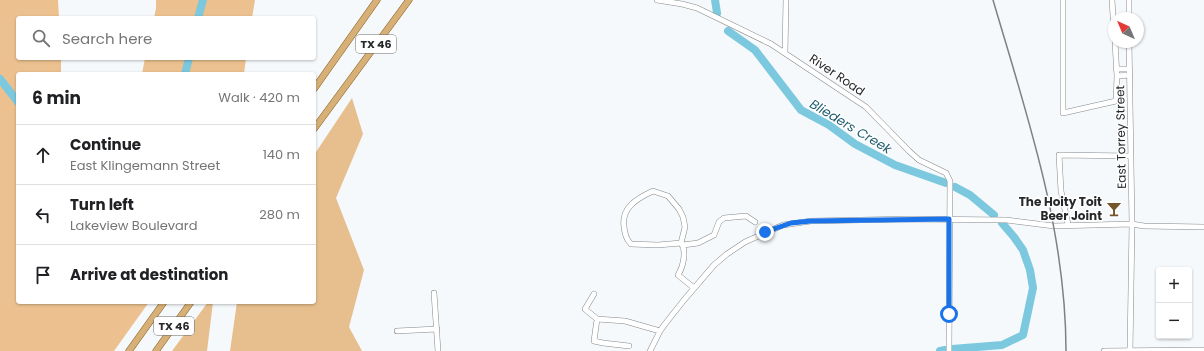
<!DOCTYPE html>
<html lang="en">
<head>
<meta charset="utf-8">
<style>
	:root { --surface:#fff; --page:#f2f2f2; --text:#202124; --muted:#757577; --line:#e0e0e0 }
	body { margin:0; font-family:Poppins,sans-serif; background:var(--page); color:var(--text) }
	.controls { position:absolute; right:12px; bottom:12px; display:grid; overflow:hidden; border-radius:4px; box-shadow:0 1px 3px #0004 }
	.controls button { width:36px; height:36px; display:grid; place-items:center; padding:0; border:0; border-bottom:1px solid var(--line); background:var(--surface); color:var(--text); font:20px sans-serif }
	.compass { position:absolute; left:1108px; top:12px; width:36px; height:36px; border-radius:50%; background:var(--surface); box-shadow:0 1px 3px #0004; rotate:316deg }
	.stop { position:absolute; width:12px; height:12px; margin:-9px; border:3px solid #1a73e8; border-radius:50%; background:#fff }
	.stop.end { background:#1a73e8; border-color:#fff; box-shadow:0 1px 4px #0008 }
	.list { margin:0; padding:0; list-style:none }
	h2 { display:flex; justify-content:space-between; align-items:center; height:52px; margin:0; padding:0 16px; font-size:17px }
	h2 small { font-size:13px; font-weight:400; color:var(--muted) }
	.list li { display:grid; grid-template-columns:26px 1fr auto; gap:12px; align-items:center; box-sizing:border-box; height:60px; padding:0 16px; border-top:1px solid var(--line) }
	.list b { display:block; font-size:15px; white-space:nowrap }
	.list p { margin:0; font-size:13px; white-space:nowrap; color:var(--muted) }
	.list em { font-size:13px; font-style:normal; color:var(--muted) }
	.icon { flex:none; width:22px; height:22px; fill:none; stroke:currentColor; stroke-width:2; stroke-linecap:round; stroke-linejoin:round }
	.map { position:relative; flex:none; width:1204px; height:351px; overflow:hidden }
	.search { position:absolute; background:var(--surface); box-shadow:0 1px 3px #0004; left:16px; top:16px; width:300px; height:44px; display:flex; align-items:center; gap:10px; box-sizing:border-box; padding:0 14px; border-radius:4px; color:var(--muted); font-size:15px }
	.panel { position:absolute; background:var(--surface); box-shadow:0 1px 3px #0004; left:16px; top:72px; width:300px; height:232px; border-radius:4px }
	.map>svg:first-child { display:block }
	.green { fill:#e7be8d }
	.forest { fill:#ecc18f }
	.lines { fill:none; stroke-linecap:round; stroke-linejoin:round }
	.river { stroke:#7cc8de; stroke-width:8 }
	.minor-casing { stroke:#85898a; stroke-width:6 }
	.major-casing { stroke:#885f21; stroke-width:7 }
	.minor { stroke:#fff; stroke-width:5 }
	.major { stroke:#d7b077; stroke-width:6 }
	.rail { stroke:#7e8082; stroke-width:1.5 }
	.route { stroke:#1a73e8; stroke-width:5 }
	.labels { text-anchor:middle; stroke-width:3; stroke-linejoin:round; paint-order:stroke }
	.shield { fill:#fff; stroke:#686869; stroke-width:1 }
	.shield-label { font-size:11px; font-weight:bold; fill:#272829 }
	.street-label { font-size:12px; fill:#272829; stroke:#fff }
	.poi-label { font-size:12px; font-weight:bold; fill:#272829; stroke:#fff; text-anchor:end }
	.water-label { font-size:13px; font-style:italic; fill:#205d6d; stroke:#fff }
</style>
</head>
<body>
<div class="map">
<svg width="1204" height="351" viewBox="0 0 1204 351">
	<rect width="100%" height="100%" fill="#f5f9fb"/>
	<path class="green" d="M 352,98 L 363,134 L 336,198 L 364,270 L 349,327 L 362,351 L 230,351 L 237,302 L 314,302 L 314,155 Z
		M 208,302 L 213,302 L 207,351 L 172,351 Z"/>
	<path class="forest" d="M 0,0 L 58,0 L 59,18 L 18,18 L 18,58 L 61,58 L 61,74 L 18,74 L 18,302 L 149,302 L 114,351 L 0,351 Z
		M 156,0 L 255,0 L 252,18 L 154,18 L 156,8 Z
		M 145,58 L 246,58 L 244,74 L 142,74 Z"/>
	<g class="lines">
		<path class="river" d="M 715,0 L 717,13
			M 198,18 L 203,0
			M 728,31 L 755,50 L 801,110 L 829,125 L 855,144 L 895,165 L 946,183
			M 185,74 L 189,58
			M 0,79 L 18,102
			M 955,187 L 970,195 L 994,215
			M 952,349 L 1002,345 L 1023,335 L 1033,288 L 1030,270 L 1023,250 L 1014,237 L 1002,223
			M 940,351 L 945,350"/>
		<g class="minor-casing">
			<path id="minor" d="M 657,0 L 682,4 L 697,8 L 771,44 L 866,107 L 909,151 L 919,160 L 946,173 L 950,181 L 949,351
				M 1063,0 L 1063,113 L 1116,101 L 1117,76 L 1115,42
				M 1112,0 L 1114,31
				M 1129,0 L 1129,18
				M 1129,42 L 1132,224 L 1130,351
				M 785,52 L 786,0
				M 1116,69 L 1130,69
				M 1117,76 L 1130,75
				M 1068,224 L 1061,191 L 1059,155 L 1131,156
				M 681,243 L 685,227 L 683,217 L 679,209 L 668,196 L 653,191 C 638,198 621,207 624,227 C 625,234 626,239 631,244 L 658,245 L 681,243 C 687,251 683,267 678,275 L 694,288
				M 683,245 L 698,243 L 714,235 L 719,222 L 724,218 L 746,216 L 755,222
				M 434,293 L 438,351
				M 594,294 L 585,309 L 597,319 L 625,321 L 660,331
				M 597,319 L 594,341 L 603,343 L 629,346
				M 397,331 L 437,329
				M 650,351 L 660,331 L 665,324 L 684,300 L 714,265 L 727,254 L 745,242 L 783,225 L 811,221 L 910,219 L 1006,220 L 1054,226 L 1132,224 L 1144,226 L 1204,227
				M 1104,351 L 1204,350"/>
		</g>
		<g class="major-casing">
			<path id="major" d="M 314,89 L 377,0
				M 314,129 L 409,0
				M 129,351 L 164,302
				M 156,351 L 191,302"/>
		</g>
		<use href="#minor" class="minor"/>
		<use href="#major" class="major"/>
		<path class="rail" d="M 993,0 C 1027,115 1066,230 1066,351"/>
	</g>
	<g class="lines">
		<path class="route" d="M 765,232 L 791,223 L 811,221 L 949,219 L 949,314"/>
	</g>
	<defs>
		<g id="bar-bare" transform="scale(1.2)"><path d="M-6-5H6L.8 .8V4.5H3.5V6h-7V4.5H-.8V.8Z" fill="#76552c" stroke="#fff" stroke-width="2.5" paint-order="stroke"/></g>
	</defs>
	<g fill-rule="evenodd">
		<use href="#bar-bare" x="1114" y="209"/>
	</g>
	<g class="labels">
		<g class="shield">
			<rect x="356" y="35" width="40" height="18" rx="3"/>
			<rect x="154" y="317" width="40" height="18" rx="3"/>
		</g>
		<g class="shield-label">
			<text x="376" y="48">TX 46</text>
			<text x="174" y="330">TX 46</text>
		</g>
		<g class="street-label">
			<text transform="translate(837 75) rotate(34)" y="4">River Road</text>
			<text transform="translate(1121 137) rotate(-91)" y="4">East Torrey Street</text>
		</g>
		<g class="poi-label">
			<text x="1102" y="206">The Hoity Toit<tspan x="1102" dy="14">Beer Joint</tspan></text>
		</g>
		<g class="water-label">
			<text transform="translate(851 126) rotate(31)" y="5">Blieders Creek</text>
		</g>
	</g>
</svg>
<div class="controls">
<button>+</button>
<button>−</button>
</div>
<svg class="compass" viewBox="-18 -18 36 36"><path d="M0-13l5 13h-10z" fill="#e53935"/><path d="M0 13l5-13h-10z" fill="#757577"/></svg>
<div class="stop" style="left:949px;top:314px"></div>
<div class="stop end" style="left:765px;top:232px"></div>
<div class="search"><svg class="icon" aria-label="search" viewBox="0 0 24 24"><circle cx="10" cy="10" r="6"/><path d="M15 15l6 6"/></svg>Search here</div>
<section class="panel">
<h2>6 min<small>Walk · 420 m</small></h2>
<ul class="list">
<li><svg class="icon" aria-label="ahead" viewBox="0 0 24 24"><path d="M12 20V5M6 11l6-6 6 6"/></svg><div><b>Continue</b><p>East Klingemann Street</p></div><em>140 m</em></li>
<li><svg class="icon" aria-label="left" viewBox="0 0 24 24"><path d="M17 20v-9H6M10 6l-5 5 5 5"/></svg><div><b>Turn left</b><p>Lakeview Boulevard</p></div><em>280 m</em></li>
<li><svg class="icon" aria-label="arrive" viewBox="0 0 24 24"><path d="M6 21V4h12l-3 4 3 4H6"/></svg><div><b>Arrive at destination</b></div></li>
</ul>
</section>
</div>
</body>
</html>
